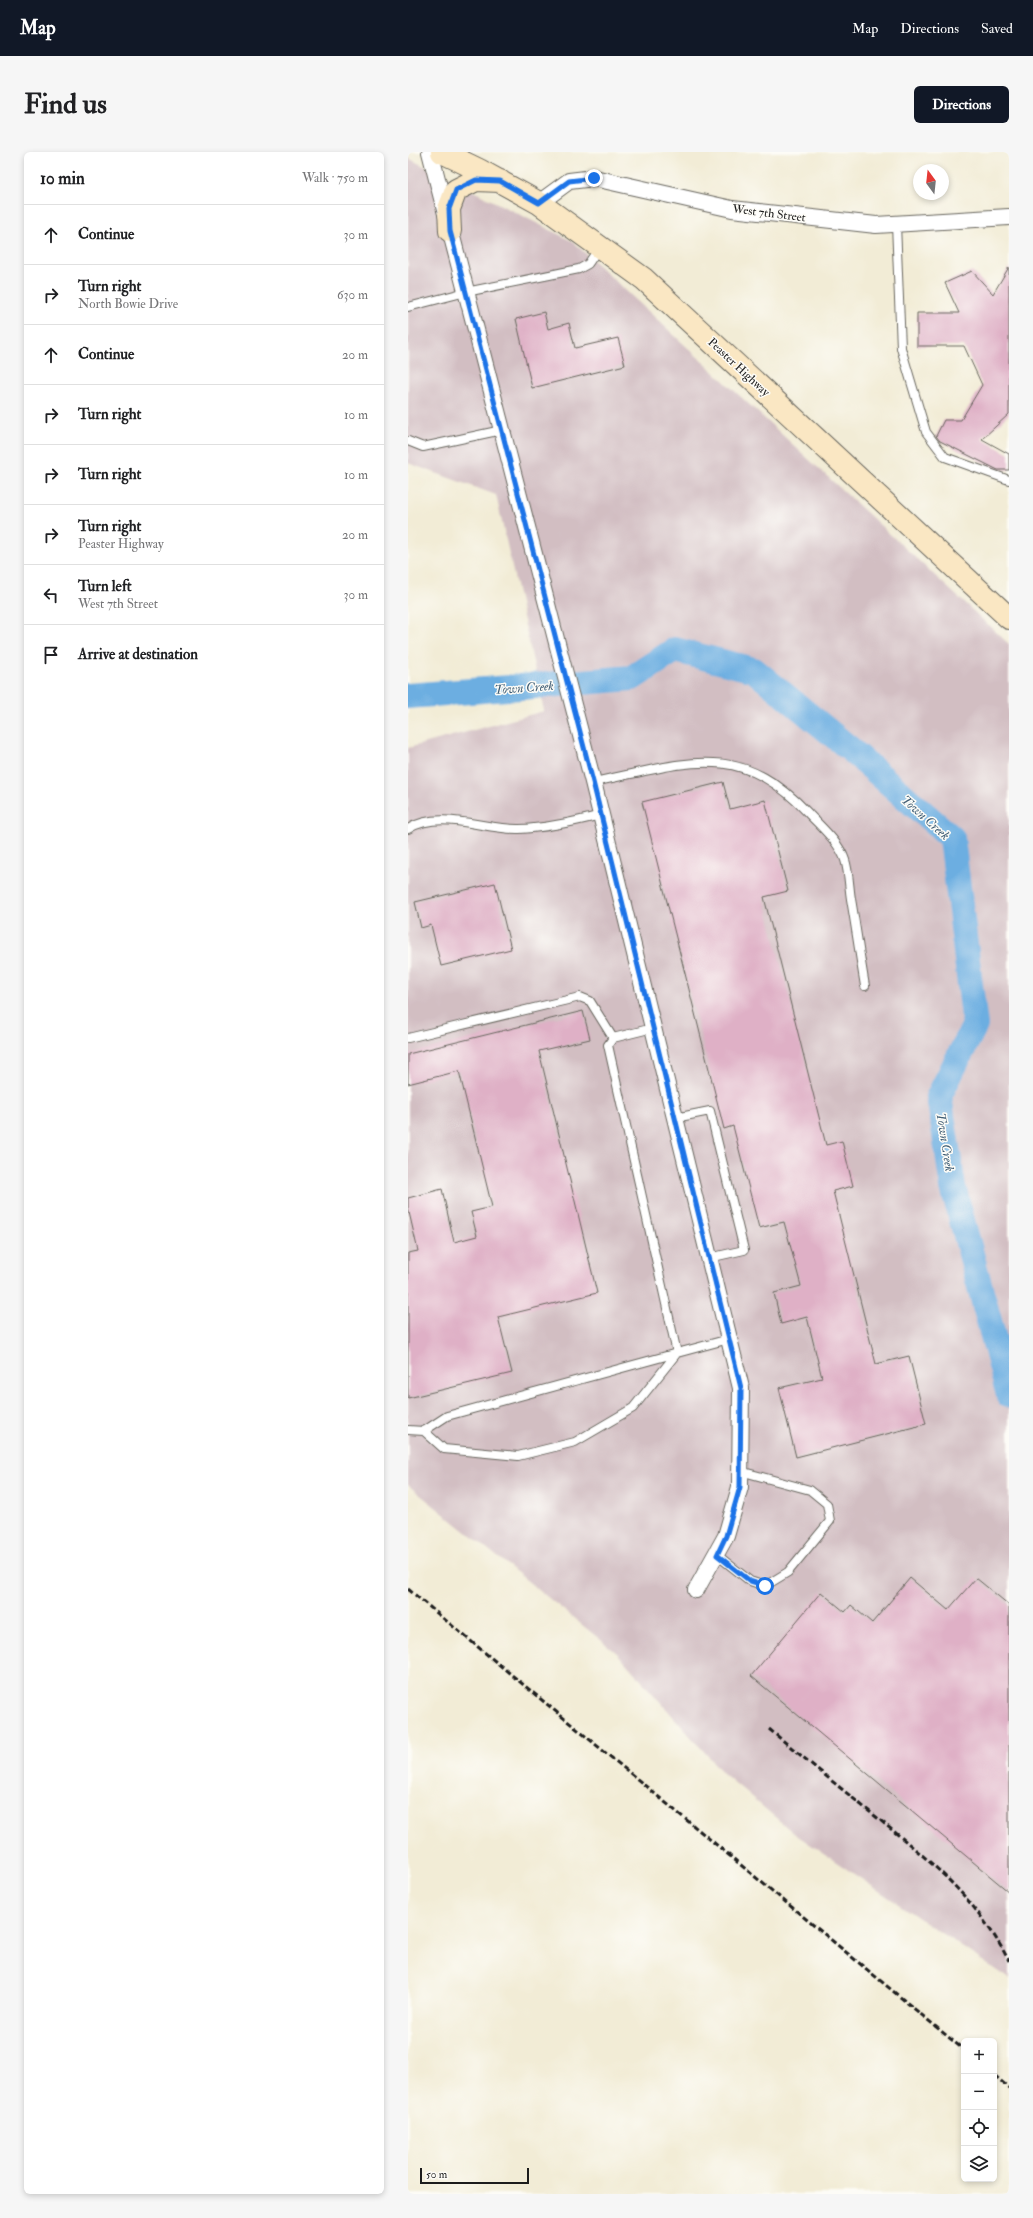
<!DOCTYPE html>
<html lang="en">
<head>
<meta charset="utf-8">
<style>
	:root { --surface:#fff; --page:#f6f6f6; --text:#202124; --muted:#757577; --line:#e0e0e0; --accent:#111827 }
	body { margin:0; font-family:"IM FELL Double Pica",serif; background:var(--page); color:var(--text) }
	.controls { position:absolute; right:12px; bottom:12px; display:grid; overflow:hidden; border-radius:6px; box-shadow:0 2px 6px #0003 }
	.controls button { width:36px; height:36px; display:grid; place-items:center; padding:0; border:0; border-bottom:1px solid var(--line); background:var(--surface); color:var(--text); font:20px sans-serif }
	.compass { position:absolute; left:505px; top:12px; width:36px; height:36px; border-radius:50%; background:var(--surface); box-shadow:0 2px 6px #0003; rotate:345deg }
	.scale { position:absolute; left:12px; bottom:10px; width:109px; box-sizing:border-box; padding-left:4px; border:2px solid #1c1c1c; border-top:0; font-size:11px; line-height:14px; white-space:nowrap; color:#1c1c1c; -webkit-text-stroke:3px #fdfcf7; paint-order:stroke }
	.stop { position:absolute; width:12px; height:12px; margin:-9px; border:3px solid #1a73e8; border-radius:50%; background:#fff }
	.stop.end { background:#1a73e8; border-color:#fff; box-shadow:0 1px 4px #0008 }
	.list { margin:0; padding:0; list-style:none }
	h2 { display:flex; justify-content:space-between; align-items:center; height:52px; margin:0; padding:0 16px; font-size:17px }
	h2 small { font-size:13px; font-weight:400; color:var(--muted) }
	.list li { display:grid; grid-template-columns:26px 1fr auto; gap:12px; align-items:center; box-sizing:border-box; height:60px; padding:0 16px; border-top:1px solid var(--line) }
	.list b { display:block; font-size:15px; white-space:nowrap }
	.list p { margin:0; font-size:13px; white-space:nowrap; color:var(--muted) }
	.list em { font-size:13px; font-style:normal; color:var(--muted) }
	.icon { flex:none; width:22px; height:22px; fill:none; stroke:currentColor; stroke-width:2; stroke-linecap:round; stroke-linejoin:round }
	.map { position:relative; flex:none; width:601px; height:2042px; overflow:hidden; border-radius:6px }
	header { display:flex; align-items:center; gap:24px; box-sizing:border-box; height:56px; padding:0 20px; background:var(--accent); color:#fff }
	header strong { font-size:19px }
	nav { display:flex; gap:22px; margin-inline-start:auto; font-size:14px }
	.intro { display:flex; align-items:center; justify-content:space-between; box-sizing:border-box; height:96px; padding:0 24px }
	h1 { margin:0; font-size:28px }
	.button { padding:10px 18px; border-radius:6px; background:var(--accent); color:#fff; font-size:14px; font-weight:700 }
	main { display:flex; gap:24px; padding:0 24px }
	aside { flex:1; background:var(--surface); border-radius:6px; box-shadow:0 2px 6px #0003 }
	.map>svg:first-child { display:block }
	.industrial { fill:#d2bec2 }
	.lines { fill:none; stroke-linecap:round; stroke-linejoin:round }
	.river { stroke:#6caee1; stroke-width:26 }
	.building { fill:#dfb0c6 }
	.lane-casing { stroke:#67655d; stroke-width:10 }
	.street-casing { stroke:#67655d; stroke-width:18 }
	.secondary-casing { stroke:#67655d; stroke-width:24 }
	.lane { stroke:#fff; stroke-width:8 }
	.street { stroke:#fff; stroke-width:16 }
	.secondary { stroke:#fae7c3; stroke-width:22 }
	.rail { stroke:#1c1c1c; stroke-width:3; stroke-dasharray:6 3; stroke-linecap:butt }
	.route { stroke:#1a73e8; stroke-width:5 }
	.labels { text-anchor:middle; stroke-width:3; stroke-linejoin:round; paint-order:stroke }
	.street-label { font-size:12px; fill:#1c1c1c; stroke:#fdfcf7 }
	.water-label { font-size:13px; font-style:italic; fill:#405e75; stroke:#fdfcf7 }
</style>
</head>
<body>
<header>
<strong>Map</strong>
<nav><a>Map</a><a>Directions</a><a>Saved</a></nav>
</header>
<div class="intro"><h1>Find us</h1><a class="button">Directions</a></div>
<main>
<aside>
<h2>10 min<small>Walk · 750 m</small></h2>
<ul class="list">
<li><svg class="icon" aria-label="ahead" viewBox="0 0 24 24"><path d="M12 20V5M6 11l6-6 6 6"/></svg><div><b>Continue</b></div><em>30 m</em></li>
<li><svg class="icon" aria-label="right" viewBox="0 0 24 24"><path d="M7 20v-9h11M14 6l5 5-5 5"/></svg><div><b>Turn right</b><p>North Bowie Drive</p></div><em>630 m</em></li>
<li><svg class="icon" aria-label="ahead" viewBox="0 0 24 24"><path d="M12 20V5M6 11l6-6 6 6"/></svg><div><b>Continue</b></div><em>20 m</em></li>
<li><svg class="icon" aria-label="right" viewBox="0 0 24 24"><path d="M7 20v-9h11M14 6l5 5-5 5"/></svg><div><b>Turn right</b></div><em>10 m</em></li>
<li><svg class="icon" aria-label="right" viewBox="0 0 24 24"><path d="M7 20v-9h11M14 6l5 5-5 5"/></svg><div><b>Turn right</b></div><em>10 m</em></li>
<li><svg class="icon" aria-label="right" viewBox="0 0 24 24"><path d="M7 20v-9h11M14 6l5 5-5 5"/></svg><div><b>Turn right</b><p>Peaster Highway</p></div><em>20 m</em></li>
<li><svg class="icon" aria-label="left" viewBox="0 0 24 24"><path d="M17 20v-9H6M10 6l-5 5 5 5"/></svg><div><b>Turn left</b><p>West 7th Street</p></div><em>30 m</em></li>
<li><svg class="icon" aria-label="arrive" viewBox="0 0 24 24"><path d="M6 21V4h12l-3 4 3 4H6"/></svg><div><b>Arrive at destination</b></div></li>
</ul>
</aside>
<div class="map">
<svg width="601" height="2042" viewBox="0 0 601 2042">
	<rect width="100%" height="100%" fill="#fdfcf7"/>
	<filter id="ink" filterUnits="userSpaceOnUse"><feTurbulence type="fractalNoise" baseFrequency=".025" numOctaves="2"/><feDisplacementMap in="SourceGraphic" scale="8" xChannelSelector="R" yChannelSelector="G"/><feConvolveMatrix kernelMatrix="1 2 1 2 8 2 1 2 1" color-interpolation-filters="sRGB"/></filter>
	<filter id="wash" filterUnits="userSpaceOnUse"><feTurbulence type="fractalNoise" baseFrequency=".012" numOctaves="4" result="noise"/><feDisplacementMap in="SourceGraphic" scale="16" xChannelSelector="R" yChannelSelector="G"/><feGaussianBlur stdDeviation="0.9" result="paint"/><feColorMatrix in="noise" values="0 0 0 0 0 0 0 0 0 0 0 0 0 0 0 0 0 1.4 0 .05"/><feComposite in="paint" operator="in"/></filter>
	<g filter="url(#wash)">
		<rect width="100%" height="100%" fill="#f2ecd6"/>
		<path class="industrial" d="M 0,6 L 164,89 L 601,492 L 601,1827 L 387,1682 L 315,1621 L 209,1501 L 0,1333 L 0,596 L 136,559 L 88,343 L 0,311 Z"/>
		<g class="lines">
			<path class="river" d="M 0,544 L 224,526 L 267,498 L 346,518 L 442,597 L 544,686 L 567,873 L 531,944 L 545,1035 L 601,1243"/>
		</g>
		<g id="blocks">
			<path class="building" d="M 601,115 L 601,262 L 574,287 L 601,302 L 601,318 L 590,318 L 532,289 L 528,284 L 536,268 L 553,268 L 574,233 L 556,194 L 509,194 L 509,161 L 551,161 L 537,131 L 564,119 L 585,142 Z
				M 136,160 L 140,177 L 161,171 L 167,196 L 210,186 L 217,213 L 124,236 L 108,167 Z
				M 315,630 L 322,657 L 357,648 L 380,739 L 356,745 L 418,993 L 434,989 L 445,1034 L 425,1039 L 468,1212 L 501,1204 L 518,1272 L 388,1305 L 371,1236 L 414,1226 L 399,1165 L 373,1172 L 366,1141 L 393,1134 L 376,1070 L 351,1076 L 325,974 L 316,977 L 234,650 Z
				M 87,731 L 103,797 L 33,814 L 23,773 L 13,776 L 7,750 Z
				M 175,859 L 182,887 L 131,899 L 189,1141 L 90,1165 L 104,1221 L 0,1246 L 0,1101 L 10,1099 L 0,1056 L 0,1046 L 34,1037 L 46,1090 L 69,1084 L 63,1060 L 84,1055 L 51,919 L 0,932 L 0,902 Z
				M 502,1426 L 540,1458 L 568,1426 L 601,1453 L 601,1740 L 343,1524 L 413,1440 L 437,1460 L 443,1453 L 464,1471 Z"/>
		</g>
	</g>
	<g filter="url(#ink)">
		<use href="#blocks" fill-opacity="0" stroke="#67655d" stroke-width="1"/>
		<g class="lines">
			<g class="lane-casing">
				<path id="lane" d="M 488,72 L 493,196 L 518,280 L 537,305 L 601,328
					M 0,155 L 58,140 L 171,117 L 180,112 L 191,96
					M 0,289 L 15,295 L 94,278
					M 185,630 C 274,613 329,585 400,661 C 413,675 431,690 437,708 C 441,720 441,735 443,747 C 448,776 452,805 457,834
					M 0,677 C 32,657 76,678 111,677 C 140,676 166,670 193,663
					M 245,876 L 205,886 L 200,893 L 269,1201 L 39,1264 L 16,1279 L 36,1297 L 110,1304 L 167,1290 L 225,1256 L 269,1201 L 321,1187
					M 0,886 L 172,845 L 182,849 L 205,886
					M 267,966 L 302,959 L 336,1098 L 301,1106
					M 0,1278 L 16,1279
					M 309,1403 L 342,1429 L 357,1434 L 380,1420 L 422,1369 L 419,1352 L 402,1338 L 332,1319"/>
			</g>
			<g class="street-casing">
				<path id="street" d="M 22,0 L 185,630 L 333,1236 L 332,1335 L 318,1384 L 288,1438
					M 131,51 L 161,29 L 186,26 L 324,57 L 468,73 L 601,65"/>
			</g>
			<g class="secondary-casing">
				<path id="secondary" d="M 34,0 L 71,18 L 131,51 L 236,127 L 601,466
					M 42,79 L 41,57 L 48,38 L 68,28 L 92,29"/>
			</g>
			<use href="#lane" class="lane"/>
			<use href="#street" class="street"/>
			<use href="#secondary" class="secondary"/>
			<path class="rail" d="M 0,1437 L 556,1898
				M 361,1577 C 396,1606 431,1635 467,1664 C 522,1709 567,1744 601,1809
				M 586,1923 L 601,1936"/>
		</g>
	</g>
	<g class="lines" filter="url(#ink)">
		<path class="route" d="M 186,26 L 161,29 L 131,51 L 92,29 L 68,28 L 48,38 L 41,57 L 42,79 L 185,630 L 333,1236 L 332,1335 L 318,1384 L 309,1403 L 342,1429 L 357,1434"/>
	</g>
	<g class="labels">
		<g class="street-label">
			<text transform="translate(361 61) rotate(7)" y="4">West 7th Street</text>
			<text transform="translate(331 215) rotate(43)" y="4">Peaster Highway</text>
		</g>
		<g class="water-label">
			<text transform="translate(116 535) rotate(-4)" y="5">Town Creek</text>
			<text transform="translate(518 665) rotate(42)" y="5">Town Creek</text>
			<text transform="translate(538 990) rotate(81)" y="5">Town Creek</text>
		</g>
	</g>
</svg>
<div class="controls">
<button>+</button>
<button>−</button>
<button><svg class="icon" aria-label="locate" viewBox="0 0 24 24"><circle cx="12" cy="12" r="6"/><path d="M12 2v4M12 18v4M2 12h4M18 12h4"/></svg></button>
<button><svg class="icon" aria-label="layers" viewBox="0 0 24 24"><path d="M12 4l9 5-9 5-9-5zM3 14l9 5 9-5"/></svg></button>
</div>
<svg class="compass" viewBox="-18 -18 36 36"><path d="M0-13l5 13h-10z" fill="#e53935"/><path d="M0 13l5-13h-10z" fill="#757577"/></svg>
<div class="scale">50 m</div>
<div class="stop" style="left:357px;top:1434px"></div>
<div class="stop end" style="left:186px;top:26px"></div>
</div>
</main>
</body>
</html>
